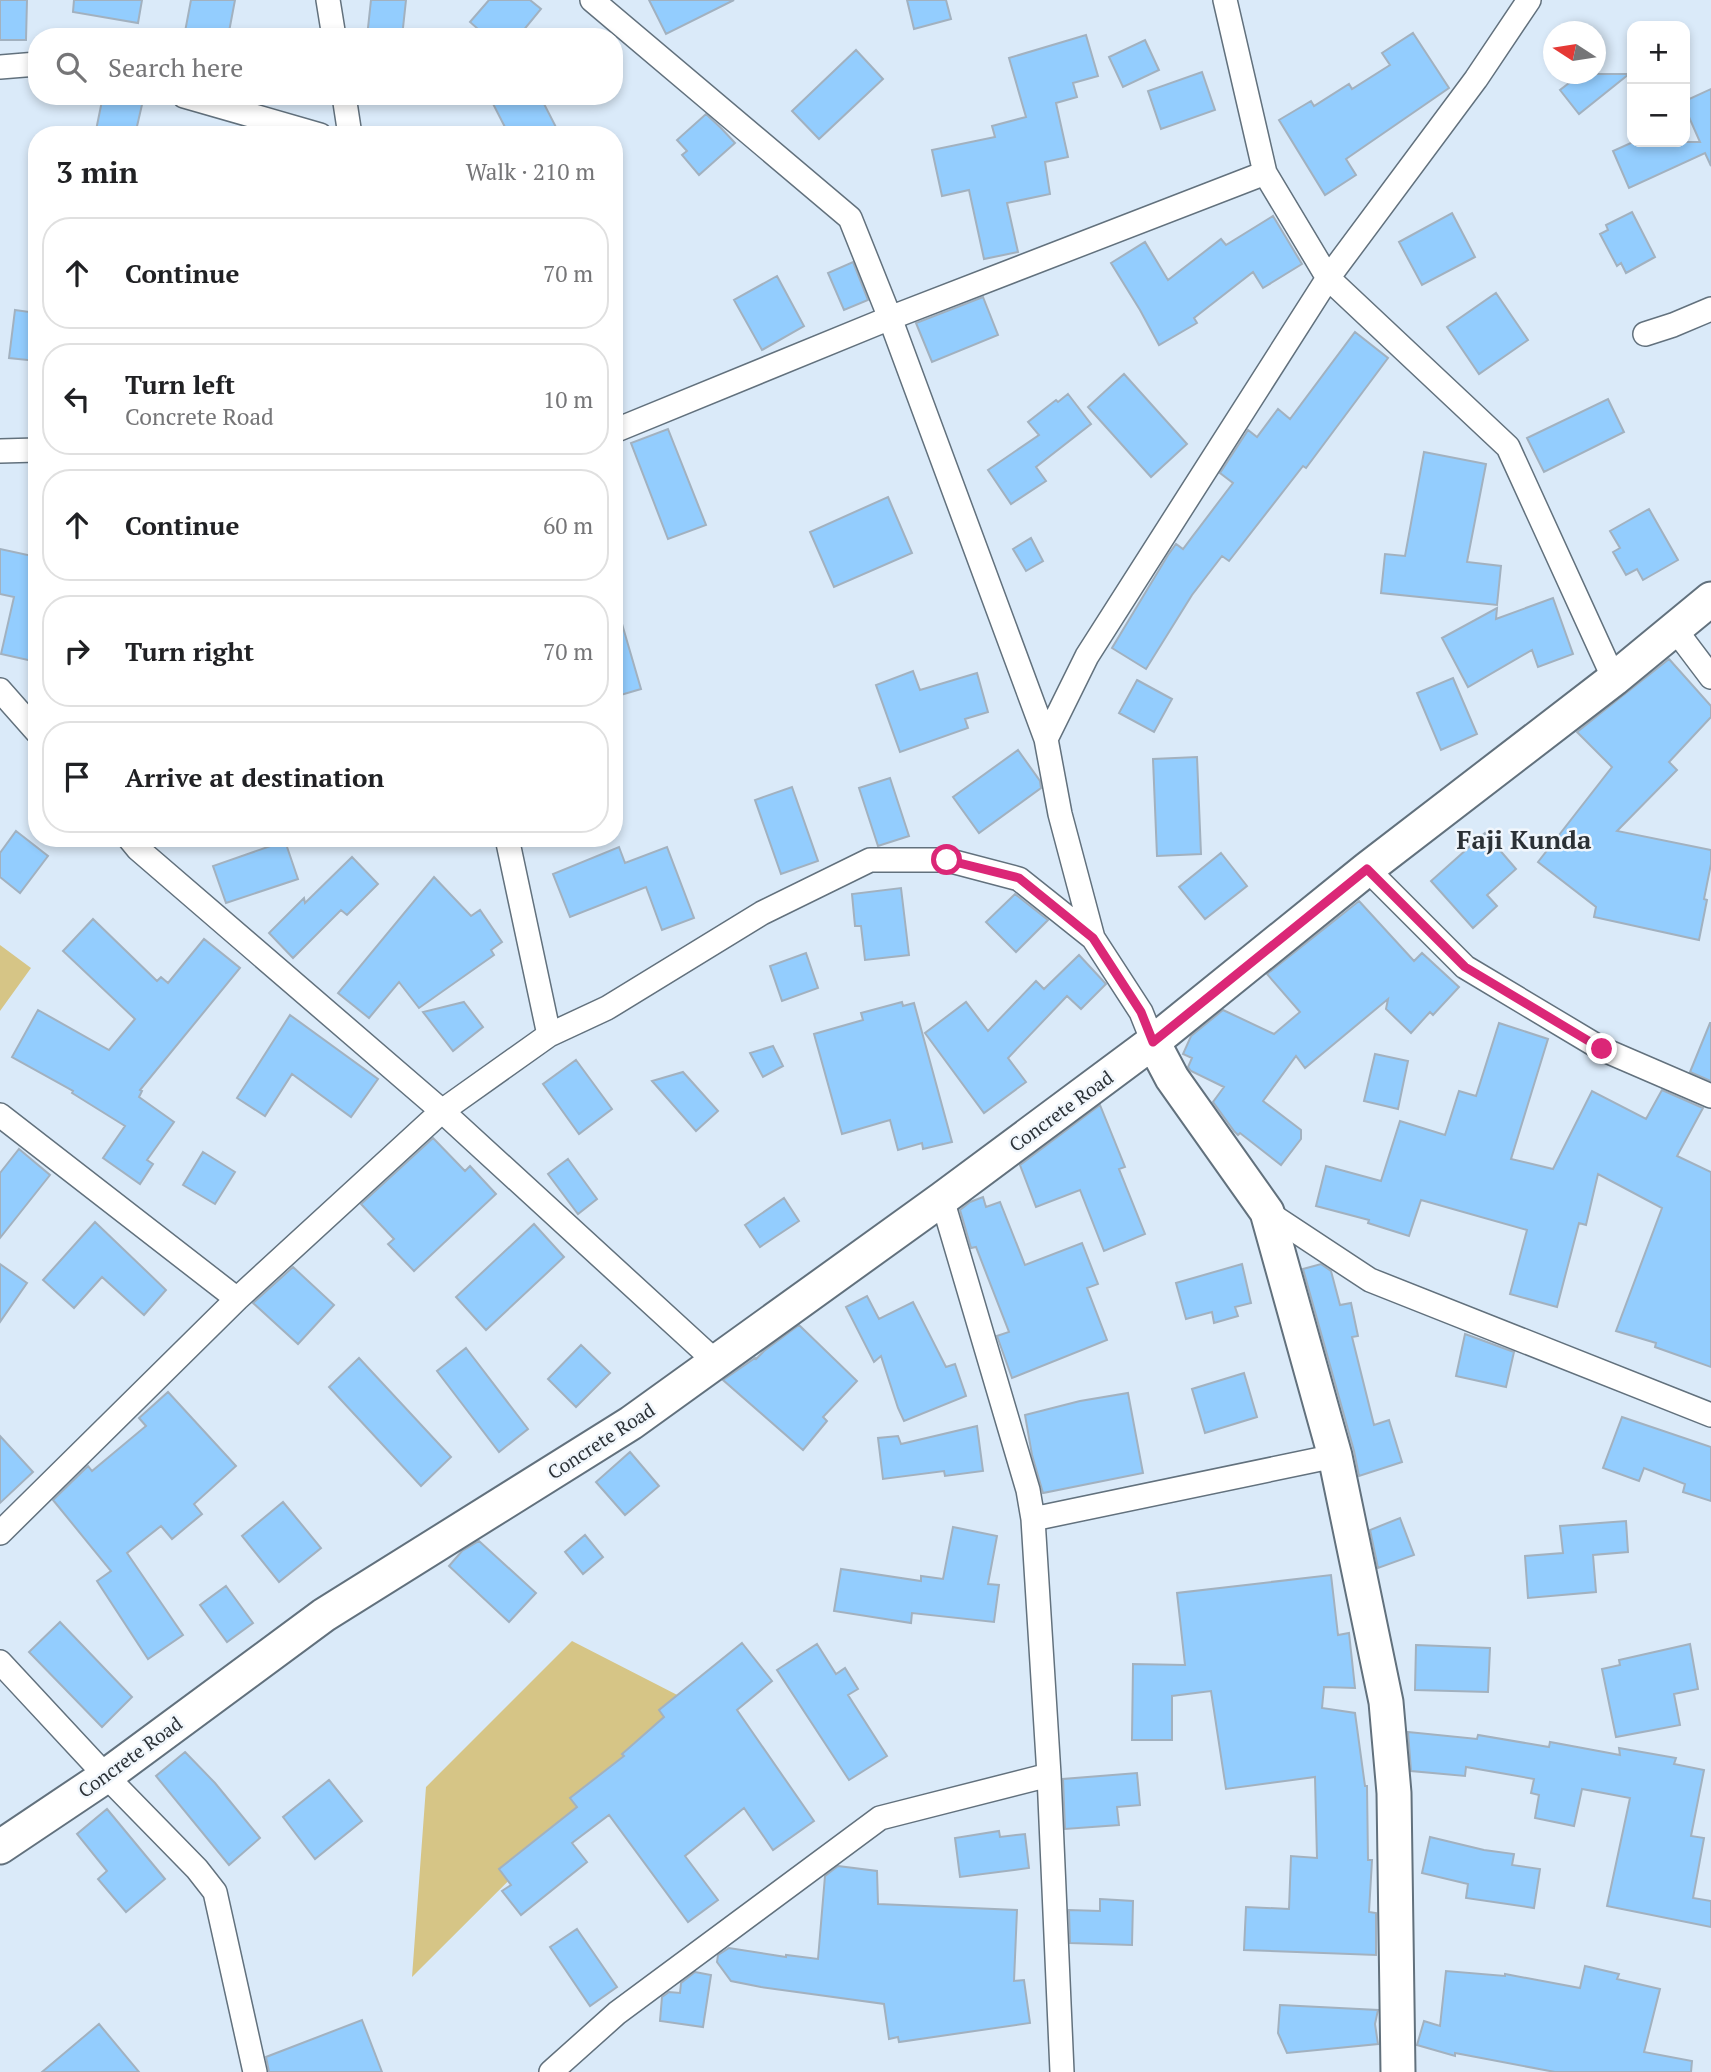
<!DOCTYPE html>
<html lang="en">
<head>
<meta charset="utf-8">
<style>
	:root { --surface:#fff; --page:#f2f2f2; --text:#202124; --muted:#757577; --line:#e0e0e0 }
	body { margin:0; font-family:"PT Serif",serif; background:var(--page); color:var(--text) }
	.controls { position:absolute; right:21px; top:21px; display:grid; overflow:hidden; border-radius:14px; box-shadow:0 4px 10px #0003 }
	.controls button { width:63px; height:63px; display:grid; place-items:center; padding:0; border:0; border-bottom:2px solid var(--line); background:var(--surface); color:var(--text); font:35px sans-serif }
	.compass { position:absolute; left:1543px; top:21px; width:63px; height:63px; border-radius:50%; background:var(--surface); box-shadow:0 4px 10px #0003; rotate:282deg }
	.stop { position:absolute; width:21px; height:21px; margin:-16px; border:5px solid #db2777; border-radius:50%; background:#fff }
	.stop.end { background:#db2777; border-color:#fff; box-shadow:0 2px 7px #0008 }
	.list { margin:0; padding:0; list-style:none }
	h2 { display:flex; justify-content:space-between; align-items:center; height:91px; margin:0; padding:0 28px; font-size:30px }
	h2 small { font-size:23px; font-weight:400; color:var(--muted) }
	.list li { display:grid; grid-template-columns:46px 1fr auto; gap:21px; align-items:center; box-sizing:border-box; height:112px; margin:0 14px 14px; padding:0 14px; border:2px solid var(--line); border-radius:28px }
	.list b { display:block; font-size:26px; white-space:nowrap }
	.list p { margin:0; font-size:23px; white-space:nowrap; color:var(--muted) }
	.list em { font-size:23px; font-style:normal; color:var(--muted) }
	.icon { flex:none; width:38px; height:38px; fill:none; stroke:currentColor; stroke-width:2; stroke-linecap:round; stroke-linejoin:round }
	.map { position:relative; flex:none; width:1711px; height:2072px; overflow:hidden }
	.search { position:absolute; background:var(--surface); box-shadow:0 4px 10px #0003; left:28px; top:28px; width:595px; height:77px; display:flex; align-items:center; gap:18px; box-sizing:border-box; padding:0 24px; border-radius:28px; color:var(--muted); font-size:26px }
	.panel { position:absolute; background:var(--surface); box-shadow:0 4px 10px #0003; left:28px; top:126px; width:595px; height:721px; border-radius:28px }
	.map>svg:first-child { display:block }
	.green { fill:#d6c586 }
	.building { fill:#93cdfe; stroke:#a2b1bf; stroke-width:2 }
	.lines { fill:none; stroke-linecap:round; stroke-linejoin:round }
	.street-casing { stroke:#62717d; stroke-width:26 }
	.secondary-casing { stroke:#62717d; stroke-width:37 }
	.street { stroke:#fff; stroke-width:23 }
	.secondary { stroke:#fff; stroke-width:33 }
	.route { stroke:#db2777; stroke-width:9 }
	.labels { text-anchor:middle; stroke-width:5; stroke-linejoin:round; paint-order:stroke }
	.street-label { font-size:19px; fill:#2b3136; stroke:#f0f6fc }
	.district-label { font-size:26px; font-weight:bold; fill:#2b3136; stroke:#f0f6fc }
</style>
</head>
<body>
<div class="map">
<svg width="1711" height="2072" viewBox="0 0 1711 2072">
	<rect width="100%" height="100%" fill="#daeaf9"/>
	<path class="green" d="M 0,945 L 31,968 L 0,1011 Z
		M 572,1641 L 689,1701 L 412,1977 L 426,1787 Z"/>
	<path class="building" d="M 0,0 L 27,0 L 26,40 L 0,40 Z
		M 74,0 L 142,0 L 138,23 L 73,12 Z
		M 191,0 L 235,0 L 228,37 L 184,37 Z
		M 371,0 L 406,0 L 402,37 L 367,37 Z
		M 489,0 L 530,0 L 541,9 L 518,37 L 487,37 L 470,22 Z
		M 649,0 L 734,0 L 666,34 Z
		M 907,0 L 946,0 L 951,19 L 914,29 Z
		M 1413,33 L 1449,88 L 1346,159 L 1356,175 L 1325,195 L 1279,120 L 1311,101 L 1314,106 L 1349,84 L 1352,89 L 1390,65 L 1382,53 Z
		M 1086,35 L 1098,76 L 1073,83 L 1077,97 L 1056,103 L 1068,157 L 1045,162 L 1050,194 L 1007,203 L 1018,252 L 984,259 L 969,190 L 942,196 L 932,150 L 995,137 L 992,126 L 1026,117 L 1009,58 Z
		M 1145,40 L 1159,70 L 1123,87 L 1109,57 Z
		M 856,50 L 883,79 L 819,139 L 792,111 Z
		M 1202,72 L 1215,110 L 1161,129 L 1148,91 Z
		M 1562,74 L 1629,74 L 1579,114 L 1560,90 L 1569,83 Z
		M 1711,89 L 1711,166 L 1705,153 L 1629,188 L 1613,151 L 1633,142 L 1700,142 L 1685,108 L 1685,101 Z
		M 103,96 L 144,96 L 135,135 L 95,135 Z
		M 489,96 L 540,96 L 560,135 L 509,135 Z
		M 706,114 L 721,128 L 735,143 L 699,175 L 682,155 L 687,151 L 677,140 Z
		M 1632,212 L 1655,257 L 1626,273 L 1621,263 L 1617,266 L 1600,234 L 1608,230 L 1606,225 Z
		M 1452,213 L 1475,257 L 1422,285 L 1399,242 Z
		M 1273,216 L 1302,264 L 1263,288 L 1253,272 L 1194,318 L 1197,323 L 1159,345 L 1140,310 L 1111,263 L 1145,242 L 1168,280 L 1221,239 L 1226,245 Z
		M 853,262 L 868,300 L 844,310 L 828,273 Z
		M 777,276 L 804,326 L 762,350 L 734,300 Z
		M 1496,293 L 1528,340 L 1479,374 L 1447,327 Z
		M 983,297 L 998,335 L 932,362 L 916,323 Z
		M 15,310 L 37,313 L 37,361 L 9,358 Z
		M 1355,332 L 1388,358 L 1306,468 L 1303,466 L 1229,561 L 1222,556 L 1192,595 L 1146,669 L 1112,648 L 1168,555 L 1176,544 L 1183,549 L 1233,483 L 1220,473 L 1248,430 L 1257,437 L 1278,409 L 1290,419 Z
		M 1124,374 L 1187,444 L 1151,477 L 1088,407 Z
		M 1068,394 L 1091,424 L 1036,467 L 1046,481 L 1011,504 L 988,470 L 1039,435 L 1028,422 L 1056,400 L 1058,402 Z
		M 1608,399 L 1624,432 L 1544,472 L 1527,438 Z
		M 668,429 L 706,525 L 668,539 L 631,443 Z
		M 1424,452 L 1486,464 L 1467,562 L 1501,566 L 1497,605 L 1381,593 L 1385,554 L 1405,556 Z
		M 888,497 L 912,553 L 834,587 L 810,532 Z
		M 1649,509 L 1678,560 L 1643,580 L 1637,569 L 1626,575 L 1613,552 L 1620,548 L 1610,531 Z
		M 1031,538 L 1043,561 L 1026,571 L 1013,549 Z
		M 0,549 L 37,557 L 37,662 L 1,654 L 14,597 L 0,594 Z
		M 1553,598 L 1573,654 L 1538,667 L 1532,650 L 1468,687 L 1442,638 L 1497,608 L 1496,619 Z
		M 620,617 L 641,689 L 614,697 L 614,618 Z
		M 1669,659 L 1711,706 L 1711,717 L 1669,762 L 1677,770 L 1617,831 L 1711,850 L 1711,864 L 1704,899 L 1707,900 L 1699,940 L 1594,917 L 1596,907 L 1538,862 L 1612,767 L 1577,732 Z
		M 913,671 L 920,690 L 977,673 L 988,712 L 965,719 L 968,728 L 900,752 L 876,685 Z
		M 1453,678 L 1477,734 L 1441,750 L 1417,693 Z
		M 1137,680 L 1172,699 L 1154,732 L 1119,713 Z
		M 1018,750 L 1040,781 L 1041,788 L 979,833 L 953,797 Z
		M 1197,757 L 1201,854 L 1157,856 L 1153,759 Z
		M 890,778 L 909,836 L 878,846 L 859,788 Z
		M 792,787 L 818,861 L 781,874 L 755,800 Z
		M 16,831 L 48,856 L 20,893 L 0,877 L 0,853 Z
		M 1485,833 L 1516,869 L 1487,895 L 1497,906 L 1473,928 L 1431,881 Z
		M 285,841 L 298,879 L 226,903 L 213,866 Z
		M 619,847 L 625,863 L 667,847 L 694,918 L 662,930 L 646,887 L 570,917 L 553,874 Z
		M 1221,853 L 1247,886 L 1205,919 L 1179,887 Z
		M 352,857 L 378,884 L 347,915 L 341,910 L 293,958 L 269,933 L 304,898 L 305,903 Z
		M 434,877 L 471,916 L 480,910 L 502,942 L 491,950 L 494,955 L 419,1008 L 399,982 L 369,1018 L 338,993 Z
		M 901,888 L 909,955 L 865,960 L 861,926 L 855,926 L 852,894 Z
		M 1015,894 L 1048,920 L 1016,952 L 986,922 Z
		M 1359,901 L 1414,961 L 1422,953 L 1459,987 L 1433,1015 L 1430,1012 L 1411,1033 L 1386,1009 L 1388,999 L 1305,1068 L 1296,1056 L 1263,1101 L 1301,1130 L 1301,1139 L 1281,1165 L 1240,1133 L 1238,1135 L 1234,1131 L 1213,1102 L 1224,1087 L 1191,1071 L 1188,1067 L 1192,1058 L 1183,1054 L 1191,1036 L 1223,1010 L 1274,1034 L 1300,1012 L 1267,974 Z
		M 93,919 L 157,981 L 161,977 L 168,983 L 204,939 L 240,968 L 140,1090 L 142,1091 L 139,1097 L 174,1122 L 147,1160 L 153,1164 L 140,1184 L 103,1158 L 125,1126 L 72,1093 L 73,1091 L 12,1057 L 38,1010 L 109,1050 L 135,1019 L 63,951 Z
		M 806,953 L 818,988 L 782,1001 L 770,966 Z
		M 1079,955 L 1106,984 L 1081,1009 L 1067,996 L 1008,1058 L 1026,1082 L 984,1113 L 925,1033 L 966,1002 L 988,1031 L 1036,981 L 1044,989 Z
		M 464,1002 L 483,1027 L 453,1051 L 423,1012 Z
		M 902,1002 L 903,1006 L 914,1003 L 952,1142 L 923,1149 L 922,1143 L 898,1150 L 890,1120 L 842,1134 L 814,1034 L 863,1020 L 861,1013 Z
		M 290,1015 L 378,1079 L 351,1117 L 292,1074 L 265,1116 L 237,1098 Z
		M 1499,1023 L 1548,1039 L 1511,1159 L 1553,1169 L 1592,1091 L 1646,1119 L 1662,1090 L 1703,1108 L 1677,1156 L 1711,1172 L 1711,1367 L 1655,1347 L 1656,1343 L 1616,1331 L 1662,1208 L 1598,1174 L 1586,1225 L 1579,1223 L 1557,1307 L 1510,1294 L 1527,1230 L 1421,1200 L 1409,1236 L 1368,1223 L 1369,1220 L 1316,1206 L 1326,1166 L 1381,1181 L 1400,1121 L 1445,1135 L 1459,1091 L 1476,1096 Z
		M 1710,1023 L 1711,1023 L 1711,1081 L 1690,1072 Z
		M 773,1046 L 783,1066 L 763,1077 L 750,1053 Z
		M 1375,1054 L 1408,1061 L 1398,1109 L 1364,1101 Z
		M 576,1060 L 612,1109 L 579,1134 L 543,1084 Z
		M 683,1072 L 718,1111 L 696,1131 L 652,1081 Z
		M 1100,1105 L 1125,1167 L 1119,1169 L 1145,1234 L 1104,1251 L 1080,1190 L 1036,1207 L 1020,1165 Z
		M 433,1138 L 465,1171 L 470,1166 L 496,1194 L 414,1271 L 388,1244 L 394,1239 L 361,1204 Z
		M 19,1149 L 50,1175 L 0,1238 L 0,1173 Z
		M 203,1152 L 235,1172 L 215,1204 L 183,1185 Z
		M 568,1159 L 597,1199 L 578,1214 L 548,1174 Z
		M 983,1197 L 986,1207 L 1000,1202 L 1025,1265 L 1082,1243 L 1098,1284 L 1087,1288 L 1107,1340 L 1012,1378 L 997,1336 L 1009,1332 L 976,1247 L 971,1248 L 960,1210 L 970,1202 Z
		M 784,1198 L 799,1221 L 760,1247 L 745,1225 Z
		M 95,1222 L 166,1290 L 144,1315 L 102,1277 L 74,1308 L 43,1280 Z
		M 534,1224 L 564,1257 L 486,1330 L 456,1297 Z
		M 0,1264 L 27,1283 L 0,1322 Z
		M 1242,1264 L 1251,1303 L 1235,1307 L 1238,1316 L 1214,1323 L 1212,1312 L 1186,1319 L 1176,1283 Z
		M 1321,1264 L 1331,1271 L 1340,1305 L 1351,1303 L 1358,1336 L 1352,1337 L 1374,1425 L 1389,1420 L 1402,1462 L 1359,1476 L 1354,1451 L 1303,1269 Z
		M 293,1267 L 334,1305 L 298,1344 L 253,1303 Z
		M 867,1296 L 879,1319 L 913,1302 L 946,1367 L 955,1364 L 966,1396 L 904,1421 L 898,1408 L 881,1356 L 874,1362 L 846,1307 Z
		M 799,1325 L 857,1381 L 823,1417 L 827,1421 L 803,1450 L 723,1380 L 755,1358 L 756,1359 L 764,1351 Z
		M 1465,1334 L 1514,1352 L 1506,1387 L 1456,1376 Z
		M 581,1345 L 610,1373 L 576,1407 L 548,1379 Z
		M 466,1348 L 528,1429 L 499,1452 L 437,1371 Z
		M 359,1358 L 451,1457 L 421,1486 L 329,1387 Z
		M 1244,1373 L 1257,1417 L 1205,1433 L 1192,1389 Z
		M 168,1392 L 236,1466 L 194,1504 L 202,1514 L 172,1539 L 161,1526 L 127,1553 L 183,1635 L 148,1659 L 97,1581 L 111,1571 L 53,1500 L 88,1466 L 92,1471 L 146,1426 L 139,1418 Z
		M 1128,1393 L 1143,1473 L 1043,1493 L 1032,1455 L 1025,1415 L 1080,1401 Z
		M 1622,1417 L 1711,1447 L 1711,1501 L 1683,1492 L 1685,1484 L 1644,1468 L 1639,1481 L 1603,1468 Z
		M 977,1426 L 983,1471 L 945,1476 L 944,1471 L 883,1479 L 878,1438 L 898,1436 L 901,1444 Z
		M 0,1436 L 33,1472 L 0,1503 Z
		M 630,1452 L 659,1486 L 625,1515 L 596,1482 Z
		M 283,1502 L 321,1548 L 279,1582 L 242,1536 Z
		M 1400,1518 L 1414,1555 L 1378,1568 L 1370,1530 Z
		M 1626,1521 L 1628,1552 L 1593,1555 L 1596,1592 L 1528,1598 L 1525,1556 L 1563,1553 L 1560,1526 Z
		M 953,1527 L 997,1536 L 988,1584 L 999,1585 L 994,1622 L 912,1613 L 911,1623 L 834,1611 L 841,1569 L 921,1581 L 921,1576 L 943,1579 Z
		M 585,1535 L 603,1557 L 583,1574 L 565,1552 Z
		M 479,1541 L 536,1593 L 509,1622 L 449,1566 L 462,1551 Z
		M 1331,1575 L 1338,1635 L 1349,1633 L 1355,1688 L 1324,1687 L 1322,1708 L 1355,1713 L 1365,1786 L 1367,1786 L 1368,1860 L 1372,1860 L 1369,1912 L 1376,1913 L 1376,1955 L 1244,1950 L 1246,1907 L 1289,1909 L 1291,1856 L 1317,1858 L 1315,1777 L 1226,1789 L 1211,1691 L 1172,1696 L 1172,1740 L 1132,1740 L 1133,1664 L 1185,1665 L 1177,1593 Z
		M 226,1586 L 253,1623 L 227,1642 L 200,1605 Z
		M 60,1622 L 132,1697 L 102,1727 L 29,1652 Z
		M 742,1643 L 772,1681 L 737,1710 L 814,1821 L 773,1850 L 744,1808 L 685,1856 L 718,1900 L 688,1922 L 609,1815 L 572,1843 L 587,1862 L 521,1915 L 502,1891 L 511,1885 L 499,1869 L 577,1807 L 570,1798 L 624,1756 L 622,1754 L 664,1717 L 659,1710 Z
		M 817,1644 L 836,1674 L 845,1668 L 858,1689 L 848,1695 L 887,1756 L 849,1780 L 777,1670 Z
		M 1690,1644 L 1698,1689 L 1674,1694 L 1680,1725 L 1616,1737 L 1602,1669 L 1620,1665 L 1619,1660 Z
		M 1416,1645 L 1490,1648 L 1488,1692 L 1415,1690 Z
		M 1408,1732 L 1477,1739 L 1478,1735 L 1549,1747 L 1550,1742 L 1620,1755 L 1619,1748 L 1676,1758 L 1674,1764 L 1704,1770 L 1691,1836 L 1704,1838 L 1693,1898 L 1711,1901 L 1711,1927 L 1607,1906 L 1630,1798 L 1582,1789 L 1574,1826 L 1535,1818 L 1539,1795 L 1531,1793 L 1534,1779 L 1466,1767 L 1465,1776 L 1411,1771 Z
		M 185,1752 L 215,1783 L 260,1838 L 229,1865 L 156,1776 Z
		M 1137,1773 L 1140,1805 L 1117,1807 L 1119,1825 L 1065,1829 L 1063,1779 Z
		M 329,1780 L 362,1821 L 315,1859 L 283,1817 Z
		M 107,1809 L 165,1879 L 126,1912 L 98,1879 L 107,1871 L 77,1834 Z
		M 999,1831 L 1000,1837 L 1025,1834 L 1029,1868 L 960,1877 L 955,1838 Z
		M 1430,1837 L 1484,1850 L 1514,1854 L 1512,1865 L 1540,1869 L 1534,1908 L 1466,1898 L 1468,1884 L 1422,1873 Z
		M 838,1866 L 877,1871 L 878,1904 L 1017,1910 L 1014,1981 L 1024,1980 L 1030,2023 L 899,2042 L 898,2037 L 889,2039 L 884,2004 L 761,1987 L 731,1981 L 717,1962 L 718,1955 L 729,1948 L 786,1957 L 786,1955 L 818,1959 L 825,1876 Z
		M 1100,1899 L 1133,1901 L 1132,1945 L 1070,1943 L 1069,1910 L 1100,1911 Z
		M 577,1929 L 617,1987 L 590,2006 L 550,1947 Z
		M 1585,1966 L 1619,1974 L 1617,1979 L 1660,1989 L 1644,2052 L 1692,2061 L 1691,2072 L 1555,2072 L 1455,2053 L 1455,2056 L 1417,2045 L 1424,2021 L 1440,2026 L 1446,1971 L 1505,1976 L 1505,1974 L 1580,1988 Z
		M 695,1972 L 711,1975 L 703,2027 L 660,2021 L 662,1997 L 669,1992 L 680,1993 L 681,1983 Z
		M 1280,2005 L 1378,2010 L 1375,2024 L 1378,2044 L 1287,2053 L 1278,2033 Z
		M 362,2020 L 382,2072 L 269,2072 L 266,2057 Z
		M 99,2024 L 139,2072 L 42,2072 Z"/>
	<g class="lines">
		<g class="street-casing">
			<path id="street" d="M 328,0 L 334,37
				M 592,0 L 850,218 L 890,318 L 1046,739
				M 1225,0 L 1265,173 L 1328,278 L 1508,447 L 1614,679
				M 0,67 L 37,64
				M 184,96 L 320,135
				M 344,96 L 350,135
				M 1645,334 L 1673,325 L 1711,309
				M 614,431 L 890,318 L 1265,173
				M 0,451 L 37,450
				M 1674,628 L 1711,677
				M 0,690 L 37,732
				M 129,838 L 138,849 L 442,1111 L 716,1362
				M 507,838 L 549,1035
				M 1367,869 L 1465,967 L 1602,1049 L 1711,1096
				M 1153,1042 L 1141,1012 L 1093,938 L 1060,814 L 1046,739 L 1087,656 L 1328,278 L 1476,79 L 1529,0
				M 0,1115 L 237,1299
				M 942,1199 L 1028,1490 L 1033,1519 L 1049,1775 L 1062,2072
				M 1267,1212 L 1370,1280 L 1711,1415
				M 1033,1519 L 1335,1456
				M 0,1533 L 237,1299 L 442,1111 L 549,1035 L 607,1008 L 762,913 L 870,860 L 947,860 L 1019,879 L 1093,938
				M 0,1662 L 106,1776 L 197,1869 L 215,1892 L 255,2072
				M 551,2072 L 617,2013 L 880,1818 L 1049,1775"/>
		</g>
		<g class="secondary-casing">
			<path id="secondary" d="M 1153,1042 L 1172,1078 L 1267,1212 L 1335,1456 L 1386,1702 L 1394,1793 L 1398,2072
				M 0,1847 L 106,1776 L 324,1615 L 631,1423 L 942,1199 L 1153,1042 L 1367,869 L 1614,679 L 1711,599"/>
		</g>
		<use href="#street" class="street"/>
		<use href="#secondary" class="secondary"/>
	</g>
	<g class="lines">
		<path class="route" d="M 947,860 L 1019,878 L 1093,938 L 1141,1012 L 1153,1042 L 1367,869 L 1465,967 L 1602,1049"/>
	</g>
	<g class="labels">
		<g class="street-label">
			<text transform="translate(1061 1111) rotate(-36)" y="7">Concrete Road</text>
			<text transform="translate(601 1441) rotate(-33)" y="7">Concrete Road</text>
			<text transform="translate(130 1757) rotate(-36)" y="7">Concrete Road</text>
		</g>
		<g class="district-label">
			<text x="1524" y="849">Faji Kunda</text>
		</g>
	</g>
</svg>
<div class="controls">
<button>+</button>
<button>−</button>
</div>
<svg class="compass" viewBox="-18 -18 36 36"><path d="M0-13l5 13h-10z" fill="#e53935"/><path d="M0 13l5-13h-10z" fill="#757577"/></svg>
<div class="stop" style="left:947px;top:860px"></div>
<div class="stop end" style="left:1602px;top:1049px"></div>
<div class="search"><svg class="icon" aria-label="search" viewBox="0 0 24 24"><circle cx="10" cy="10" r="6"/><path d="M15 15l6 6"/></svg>Search here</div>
<section class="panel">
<h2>3 min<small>Walk · 210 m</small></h2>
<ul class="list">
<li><svg class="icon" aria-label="ahead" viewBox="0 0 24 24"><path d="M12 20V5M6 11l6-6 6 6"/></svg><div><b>Continue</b></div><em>70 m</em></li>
<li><svg class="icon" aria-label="left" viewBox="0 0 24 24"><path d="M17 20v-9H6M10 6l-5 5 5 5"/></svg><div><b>Turn left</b><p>Concrete Road</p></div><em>10 m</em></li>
<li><svg class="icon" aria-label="ahead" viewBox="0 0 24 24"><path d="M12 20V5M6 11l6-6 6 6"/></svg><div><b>Continue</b></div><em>60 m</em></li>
<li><svg class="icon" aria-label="right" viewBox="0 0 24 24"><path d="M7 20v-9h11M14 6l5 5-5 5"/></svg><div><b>Turn right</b></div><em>70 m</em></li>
<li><svg class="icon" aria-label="arrive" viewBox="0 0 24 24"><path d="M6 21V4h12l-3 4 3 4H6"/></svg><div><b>Arrive at destination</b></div></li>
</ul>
</section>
</div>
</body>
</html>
